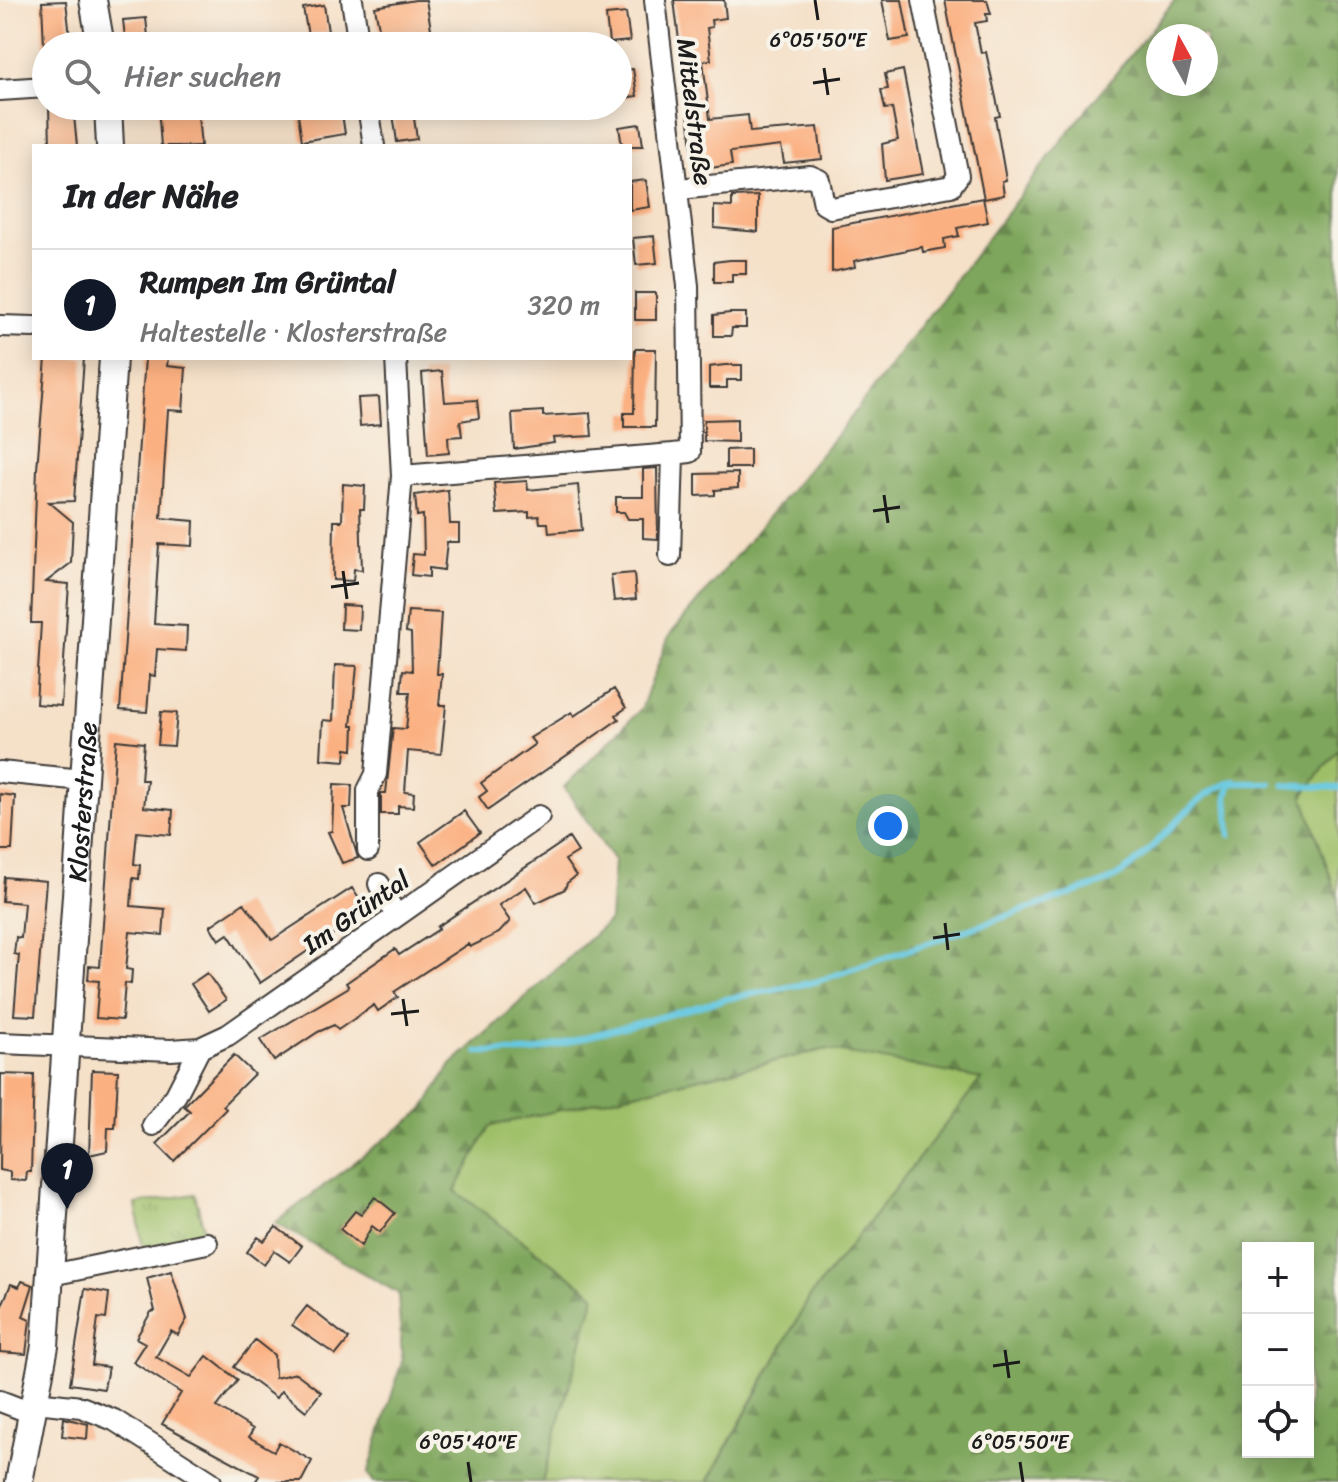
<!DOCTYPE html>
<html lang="de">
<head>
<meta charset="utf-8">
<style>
	:root { --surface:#fff; --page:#f2f2f2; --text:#202124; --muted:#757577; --line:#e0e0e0; --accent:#111827 }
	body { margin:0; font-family:Sriracha,sans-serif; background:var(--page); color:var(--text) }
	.controls { position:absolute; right:24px; bottom:24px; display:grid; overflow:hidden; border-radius:0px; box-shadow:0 4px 20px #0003 }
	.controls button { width:72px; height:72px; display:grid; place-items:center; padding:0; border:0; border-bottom:2px solid var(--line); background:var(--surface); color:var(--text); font:40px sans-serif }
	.compass { position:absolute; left:1146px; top:24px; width:72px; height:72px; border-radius:50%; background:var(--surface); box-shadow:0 4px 20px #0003; rotate:352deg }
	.you { position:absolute; left:888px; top:826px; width:28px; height:28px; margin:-20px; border:6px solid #fff; border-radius:50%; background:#1a73e8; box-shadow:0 0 0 12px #1a73e833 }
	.badge { display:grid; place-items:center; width:52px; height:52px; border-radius:50%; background:var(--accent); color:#fff; font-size:26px; font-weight:700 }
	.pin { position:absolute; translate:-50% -66px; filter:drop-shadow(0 2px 4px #0008) }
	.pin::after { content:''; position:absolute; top:42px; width:28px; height:24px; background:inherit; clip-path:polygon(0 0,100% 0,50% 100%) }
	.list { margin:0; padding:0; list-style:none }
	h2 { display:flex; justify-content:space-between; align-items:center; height:104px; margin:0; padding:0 32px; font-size:34px }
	h2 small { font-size:26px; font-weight:400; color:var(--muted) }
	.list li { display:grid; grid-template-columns:52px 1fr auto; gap:24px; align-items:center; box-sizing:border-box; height:112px; padding:0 32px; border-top:2px solid var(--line) }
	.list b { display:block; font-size:30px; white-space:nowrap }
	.list p { margin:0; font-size:26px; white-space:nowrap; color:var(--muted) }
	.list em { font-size:26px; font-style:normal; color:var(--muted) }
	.icon { flex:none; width:44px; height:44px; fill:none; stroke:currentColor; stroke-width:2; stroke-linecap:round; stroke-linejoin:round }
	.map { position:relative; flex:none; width:1338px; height:1482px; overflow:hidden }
	.search { position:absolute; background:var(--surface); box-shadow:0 4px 20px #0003; left:32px; top:32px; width:600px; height:88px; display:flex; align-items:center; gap:20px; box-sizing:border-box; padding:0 28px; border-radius:44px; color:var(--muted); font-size:30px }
	.panel { position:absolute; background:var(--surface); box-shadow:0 4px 20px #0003; left:32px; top:144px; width:600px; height:216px; border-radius:0px }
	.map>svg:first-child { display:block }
	.grass { fill:#9ebf68; stroke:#5d6e42; stroke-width:2 }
	.forest { fill:url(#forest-firs); stroke:#4d613c; stroke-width:2; fill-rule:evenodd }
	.park { fill:url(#park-tufts); stroke:#5d6e42; stroke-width:2 }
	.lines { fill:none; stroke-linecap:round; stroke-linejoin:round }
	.stream { stroke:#63c7e1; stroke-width:6 }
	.building { fill:#fbb081 }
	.minor-casing { stroke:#3d3936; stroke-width:24 }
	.major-casing { stroke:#3d3936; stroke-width:30 }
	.minor { stroke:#fff; stroke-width:20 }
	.major { stroke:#fff; stroke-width:26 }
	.ticks { fill:none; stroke:#1c1c1c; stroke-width:3 }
	.labels { text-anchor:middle; stroke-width:8; stroke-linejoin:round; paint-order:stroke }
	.street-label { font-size:26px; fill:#1c1c1c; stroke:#f7f3e8 }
	.ticks-label { font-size:20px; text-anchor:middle; fill:#1c1c1c; stroke:#f7f3e8; stroke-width:8; stroke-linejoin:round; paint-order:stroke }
</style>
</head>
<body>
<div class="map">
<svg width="1338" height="1482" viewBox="0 0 1338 1482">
	<defs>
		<pattern id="forest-firs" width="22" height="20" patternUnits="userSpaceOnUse" patternTransform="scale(2)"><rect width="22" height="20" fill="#7ea65c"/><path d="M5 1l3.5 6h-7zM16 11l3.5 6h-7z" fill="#66864b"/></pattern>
		<pattern id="park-tufts" width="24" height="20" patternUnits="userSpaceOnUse" patternTransform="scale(2)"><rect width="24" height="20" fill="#9ebf68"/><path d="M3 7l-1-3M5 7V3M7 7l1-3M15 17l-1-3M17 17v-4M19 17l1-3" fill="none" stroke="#809a55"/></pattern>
	</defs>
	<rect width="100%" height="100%" fill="#f7f3e8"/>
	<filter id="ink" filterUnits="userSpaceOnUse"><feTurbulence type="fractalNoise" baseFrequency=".0125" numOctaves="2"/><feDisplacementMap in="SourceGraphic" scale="16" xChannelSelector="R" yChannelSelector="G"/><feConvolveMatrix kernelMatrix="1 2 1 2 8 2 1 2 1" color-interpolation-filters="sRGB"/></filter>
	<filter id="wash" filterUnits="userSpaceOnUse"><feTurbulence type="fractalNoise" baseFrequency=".006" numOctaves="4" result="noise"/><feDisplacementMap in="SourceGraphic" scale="32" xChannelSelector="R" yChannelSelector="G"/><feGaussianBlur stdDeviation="1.8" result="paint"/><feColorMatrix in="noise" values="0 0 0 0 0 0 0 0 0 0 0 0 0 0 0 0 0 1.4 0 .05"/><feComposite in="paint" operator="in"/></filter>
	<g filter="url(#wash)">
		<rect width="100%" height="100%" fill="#f5e0c8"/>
		<path class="grass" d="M 1338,749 L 1338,899 L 1303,796 Z
			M 827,1049 L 982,1078 L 809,1298 L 707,1482 L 542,1482 L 595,1295 L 455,1191 L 490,1126 Z"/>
		<path class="forest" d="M 1175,0 L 1338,0 L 1338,749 L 1303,796 L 1338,899 L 1338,1482 L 708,1482 L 809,1298 L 981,1079 L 827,1049 L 490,1126 L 455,1191 L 595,1295 L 542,1482 L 374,1482 L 368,1474 L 402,1361 L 398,1293 L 275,1223 L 423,1110 L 451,1065 L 610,920 L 614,861 L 564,787 L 641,709 L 669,636 L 845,425 L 1066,135 ZM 1158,36 L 1206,36 L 1206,84 L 1158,84 ZM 1248,1248 L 1308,1248 L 1308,1452 L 1248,1452 Z"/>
		<path class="park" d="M 195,1194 L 206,1238 L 148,1249 L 142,1244 L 136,1204 Z"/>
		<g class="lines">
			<path class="stream" d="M 1284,785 L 1338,788
				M 1230,835 L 1227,797 L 1231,783 L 1270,783
				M 478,1052 L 532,1052 L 726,999 L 815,982 L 1106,882 C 1155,859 1185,795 1234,781"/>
		</g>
		<g id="blocks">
			<path class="building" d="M 415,0 L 426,0 L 434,46 L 398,46 L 395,32 L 380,34 L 375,7 Z
				M 674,0 L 724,0 L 726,18 L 711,20 L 712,27 L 707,28 L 711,60 L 703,61 L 710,119 L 748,115 L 750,132 L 818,127 L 822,159 L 784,163 L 781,146 L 730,152 L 732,165 L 695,170 Z
				M 882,0 L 902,0 L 909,38 L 890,41 Z
				M 945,0 L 987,0 L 991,14 L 986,14 L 987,21 L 975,23 L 981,53 L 986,52 L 1000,116 L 995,117 L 1006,180 L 1002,181 L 1004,195 L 984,199 Z
				M 66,1 L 71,46 L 44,46 L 42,2 Z
				M 324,5 L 328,32 L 308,35 L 303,8 Z
				M 626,13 L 630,41 L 609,43 L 606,15 Z
				M 146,18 L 149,46 L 126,46 L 123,20 Z
				M 633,69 L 637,96 L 618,99 L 618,70 Z
				M 903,70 L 923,174 L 885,180 L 882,144 L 898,140 L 892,108 L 885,109 L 881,90 L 888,89 L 885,74 Z
				M 49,106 L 73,106 L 77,146 L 50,146 Z
				M 158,106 L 197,106 L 201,146 L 161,146 Z
				M 341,107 L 345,134 L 302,141 L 298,114 Z
				M 413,111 L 417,139 L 397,142 L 393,114 Z
				M 640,124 L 643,146 L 622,146 L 619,127 Z
				M 646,180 L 650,207 L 630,210 L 630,182 Z
				M 758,196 L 758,232 L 714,228 L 714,206 L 732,207 L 732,197 Z
				M 983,198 L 988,222 L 957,228 L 959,236 L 944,239 L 945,248 L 923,252 L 922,247 L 854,261 L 855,267 L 832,272 L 832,227 Z
				M 654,236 L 657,263 L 636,265 L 633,238 Z
				M 730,260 L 746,260 L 746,274 L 732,274 L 732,282 L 714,282 L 714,262 Z
				M 635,293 L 656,293 L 656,320 L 635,320 Z
				M 730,313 L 746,313 L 746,328 L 732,328 L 731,336 L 714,336 L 714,315 Z
				M 635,349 L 656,349 L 655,427 L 624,427 L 624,413 L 634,413 Z
				M 46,358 L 84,358 L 74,501 L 49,502 L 73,522 L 71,563 L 46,582 L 69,584 L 61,706 L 36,704 L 41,623 L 31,623 L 37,469 Z
				M 145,358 L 168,358 L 167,366 L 186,368 L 183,411 L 168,410 L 161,518 L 194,521 L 193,546 L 159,544 L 154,624 L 187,626 L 186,651 L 157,649 L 155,676 L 150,675 L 147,712 L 120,710 Z
				M 725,365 L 742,365 L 742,380 L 727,380 L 727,388 L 709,388 L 709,367 Z
				M 442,371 L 445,402 L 477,400 L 479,418 L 460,421 L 462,436 L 448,437 L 449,453 L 428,455 L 422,373 Z
				M 379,397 L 381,424 L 360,426 L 358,398 Z
				M 543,411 L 543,416 L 590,413 L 592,436 L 553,438 L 554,443 L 514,449 L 512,413 Z
				M 737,419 L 737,442 L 704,441 L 704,420 Z
				M 750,449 L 750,468 L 726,468 L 726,450 Z
				M 657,468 L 658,539 L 643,538 L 643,519 L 628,519 L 624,512 L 616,512 L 616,497 L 643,497 L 643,469 Z
				M 738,473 L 738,488 L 715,490 L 715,495 L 696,496 L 696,474 Z
				M 527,481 L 528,490 L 578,485 L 582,530 L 549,533 L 548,523 L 540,523 L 539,516 L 529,517 L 529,512 L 497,514 L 494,483 Z
				M 343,484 L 365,486 L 364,509 L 360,509 L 362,570 L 354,569 L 353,581 L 333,580 L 334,521 L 342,521 Z
				M 448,490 L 450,524 L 459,524 L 459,542 L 447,542 L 444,570 L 429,568 L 429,577 L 411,575 L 413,554 L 424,555 L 423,515 L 417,516 L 415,495 Z
				M 634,573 L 636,599 L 614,601 L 611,575 Z
				M 342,605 L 360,606 L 359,630 L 341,629 Z
				M 408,611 L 441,613 L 437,674 L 442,674 L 439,705 L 446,705 L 441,754 L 408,751 L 405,792 L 414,793 L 413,807 L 398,806 L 398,814 L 381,814 L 381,793 L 386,793 L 393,728 L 406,729 L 410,692 L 401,692 L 403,670 L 412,671 L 411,633 L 406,632 Z
				M 335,665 L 357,666 L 351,726 L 354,726 L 353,750 L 346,749 L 345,761 L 321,759 L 323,720 L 333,721 Z
				M 614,689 L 626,708 L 616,715 L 619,719 L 488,810 L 479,797 L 487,791 L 481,783 L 535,744 L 530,738 L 572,712 L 574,716 Z
				M 161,712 L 177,713 L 174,746 L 158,745 Z
				M 116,740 L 144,743 L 141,780 L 147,780 L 144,807 L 173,810 L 171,835 L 137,832 L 134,864 L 140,865 L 139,879 L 133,878 L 131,906 L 165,909 L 163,935 L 130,932 L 126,969 L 132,970 L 131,984 L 125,983 L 122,1020 L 96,1018 L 99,981 L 88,980 L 89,966 L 100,967 Z
				M 334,784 L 352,785 L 351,808 L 343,808 L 358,858 L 342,863 L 328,832 L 332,831 Z
				M 0,794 L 15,796 L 12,850 L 0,850 Z
				M 464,811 L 480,833 L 436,865 L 420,842 Z
				M 569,838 L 578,852 L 565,860 L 576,876 L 567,883 L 565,889 L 536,903 L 526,887 L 499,905 L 510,921 L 499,933 L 470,947 L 468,944 L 394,992 L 398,997 L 378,1011 L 374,1005 L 338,1030 L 334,1025 L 318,1032 L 274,1061 L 260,1040 L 349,987 L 346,983 L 395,949 L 399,955 L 439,929 L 437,927 Z
				M 4,877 L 46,881 L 35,1016 L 14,1015 L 19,955 L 14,954 L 16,937 L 21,938 L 24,903 L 2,901 Z
				M 352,888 L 367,911 L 260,983 L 228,934 L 219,940 L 210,926 L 244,903 L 272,940 Z
				M 207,973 L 226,1000 L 209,1011 L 191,984 Z
				M 234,1055 L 254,1074 L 223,1105 L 226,1109 L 174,1161 L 157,1144 L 190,1111 L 184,1106 Z
				M 92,1070 L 118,1071 L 117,1094 L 115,1128 L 108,1128 L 107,1151 L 89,1155 Z
				M 1,1074 L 34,1075 L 31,1172 L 27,1172 L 26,1181 L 10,1180 L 10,1172 L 0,1170 Z
				M 375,1197 L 395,1213 L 380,1232 L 372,1226 L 361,1246 L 340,1229 L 355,1211 L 361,1215 Z
				M 276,1227 L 302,1246 L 290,1262 L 274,1251 L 264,1265 L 247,1252 L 258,1237 L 264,1241 Z
				M 171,1271 L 187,1319 L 178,1335 L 171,1331 L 156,1357 L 191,1377 L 207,1356 L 238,1380 L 217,1407 L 253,1429 L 249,1437 L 274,1451 L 279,1442 L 312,1461 L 301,1482 L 255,1482 L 259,1476 L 162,1424 L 181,1393 L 133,1362 L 145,1343 L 136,1338 L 151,1312 L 155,1311 L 147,1278 Z
				M 22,1281 L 33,1285 L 23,1317 L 30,1320 L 26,1354 L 0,1352 L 0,1310 L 11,1284 L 19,1287 Z
				M 85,1289 L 109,1293 L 106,1319 L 98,1318 L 92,1365 L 108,1367 L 104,1389 L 70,1384 Z
				M 307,1306 L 349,1339 L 336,1355 L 292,1325 Z
				M 255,1340 L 274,1355 L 275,1378 L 296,1373 L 321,1392 L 306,1411 L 281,1391 L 276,1398 L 234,1367 Z
				M 64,1418 L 88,1424 L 87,1439 L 62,1436 Z"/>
		</g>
	</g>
	<g filter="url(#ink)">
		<use href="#blocks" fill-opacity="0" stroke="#3d3936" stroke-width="2"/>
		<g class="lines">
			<g class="minor-casing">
				<path id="minor" d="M 352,0 L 359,46
					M 655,0 L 688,286 L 690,452 L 673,454 L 670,556
					M 0,90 L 46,87
					M 368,106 L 374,146
					M 679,189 L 810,176 L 819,180 L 824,204 L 831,208 L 951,186 L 958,176 L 923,0
					M 0,326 L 34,327
					M 402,476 L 673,454
					M 0,772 L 83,780
					M 368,850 L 368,790 L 376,774 L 402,476 L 396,358
					M 379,884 L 396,916
					M 0,1043 L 171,1050 L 200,1048 L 228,1035 L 539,816
					M 153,1125 L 176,1095 L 200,1048
					M 51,1275 L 207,1243
					M 0,1401 L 34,1414
					M 36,1402 L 81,1407 L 114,1420 L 211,1482"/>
			</g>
			<g class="major-casing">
				<g id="major">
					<path d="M 93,0 L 101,46"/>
					<path d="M 108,106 L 110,146"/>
					<path id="s1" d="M 19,1482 L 45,1346 L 113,358"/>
				</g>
			</g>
			<use href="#minor" class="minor"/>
			<use href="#major" class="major"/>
		</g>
	</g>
	<path class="ticks" d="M 815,0 L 818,20M 824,68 L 828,95M 813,83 L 840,79M 884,495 L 888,523M 873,511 L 900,507M 343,571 L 347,599M 331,587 L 359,583M 945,923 L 948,950M 933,938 L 960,934M 403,999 L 407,1026M 391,1014 L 419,1011M 1005,1350 L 1009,1378M 993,1366 L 1020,1362M 468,1462 L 471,1482M 1020,1462 L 1023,1482"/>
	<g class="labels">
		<g class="street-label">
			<text transform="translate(695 112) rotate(83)" y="9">Mittelstraße</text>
			<text dy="9" stroke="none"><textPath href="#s1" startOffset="684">Klosterstraße</textPath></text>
			<text transform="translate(356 912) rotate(-35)" y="9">Im Grüntal</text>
		</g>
	</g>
	<g class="ticks-label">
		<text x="818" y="47">6°05'50"E</text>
		<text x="468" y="1449">6°05'40"E</text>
		<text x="1020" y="1449">6°05'50"E</text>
	</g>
</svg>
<div class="controls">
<button>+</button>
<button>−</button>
<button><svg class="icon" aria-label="locate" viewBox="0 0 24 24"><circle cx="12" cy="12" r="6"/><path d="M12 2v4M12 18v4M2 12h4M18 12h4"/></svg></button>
</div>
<svg class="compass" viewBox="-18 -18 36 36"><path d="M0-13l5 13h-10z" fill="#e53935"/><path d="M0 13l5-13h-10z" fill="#757577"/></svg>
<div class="you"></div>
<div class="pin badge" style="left:67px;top:1209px">1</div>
<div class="search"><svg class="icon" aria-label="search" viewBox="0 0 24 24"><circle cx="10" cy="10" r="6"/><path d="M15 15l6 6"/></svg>Hier suchen</div>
<section class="panel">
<h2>In der Nähe<small></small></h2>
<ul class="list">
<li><span class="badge">1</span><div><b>Rumpen Im Grüntal</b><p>Haltestelle · Klosterstraße</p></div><em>320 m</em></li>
</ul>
</section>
</div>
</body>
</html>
